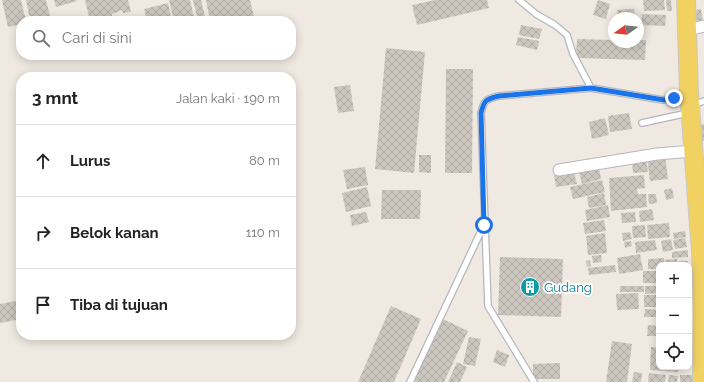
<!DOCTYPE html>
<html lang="id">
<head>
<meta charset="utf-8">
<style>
	:root { --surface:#fff; --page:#f6f6f6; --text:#222; --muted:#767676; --line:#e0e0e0 }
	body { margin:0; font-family:Raleway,sans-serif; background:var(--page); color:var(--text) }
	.controls { position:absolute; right:12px; bottom:12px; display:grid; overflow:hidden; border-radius:8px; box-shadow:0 2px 10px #0003 }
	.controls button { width:36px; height:36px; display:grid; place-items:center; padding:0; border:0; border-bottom:1px solid var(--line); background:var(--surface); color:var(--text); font:20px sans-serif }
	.compass { position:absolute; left:608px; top:12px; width:36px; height:36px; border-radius:50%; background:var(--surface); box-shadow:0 2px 10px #0003; rotate:256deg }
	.stop { position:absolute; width:12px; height:12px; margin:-9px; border:3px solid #1a73e8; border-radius:50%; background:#fff }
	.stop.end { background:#1a73e8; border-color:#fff; box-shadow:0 1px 4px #0008 }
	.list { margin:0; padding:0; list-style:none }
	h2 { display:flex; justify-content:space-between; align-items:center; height:52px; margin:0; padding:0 16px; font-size:17px }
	h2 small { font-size:13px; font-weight:400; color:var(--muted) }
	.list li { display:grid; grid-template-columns:26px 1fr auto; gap:12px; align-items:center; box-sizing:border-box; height:72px; padding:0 16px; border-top:1px solid var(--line) }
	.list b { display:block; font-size:15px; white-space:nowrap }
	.list em { font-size:13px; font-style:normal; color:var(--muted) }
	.icon { flex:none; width:22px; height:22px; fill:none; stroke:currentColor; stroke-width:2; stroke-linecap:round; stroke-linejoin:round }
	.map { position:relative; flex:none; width:704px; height:382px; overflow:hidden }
	.search { position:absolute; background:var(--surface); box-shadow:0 2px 10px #0003; left:16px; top:16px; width:280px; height:44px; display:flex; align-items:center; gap:10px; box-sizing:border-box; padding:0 14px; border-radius:16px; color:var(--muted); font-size:15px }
	.panel { position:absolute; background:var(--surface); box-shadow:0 2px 10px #0003; left:16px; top:72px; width:280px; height:268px; border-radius:16px }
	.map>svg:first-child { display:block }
	.building { fill:url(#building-cross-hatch) }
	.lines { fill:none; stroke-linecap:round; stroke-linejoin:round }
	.lane-casing { stroke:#b4b7c1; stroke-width:8 }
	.street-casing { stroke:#b4b7c1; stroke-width:13 }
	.primary-casing { stroke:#c9c9c9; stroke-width:20 }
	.lane { stroke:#fff; stroke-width:5.5 }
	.street { stroke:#fff; stroke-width:11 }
	.primary { stroke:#f2d163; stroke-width:18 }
	.route { stroke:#1a73e8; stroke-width:5 }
	.labels { text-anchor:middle; stroke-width:3.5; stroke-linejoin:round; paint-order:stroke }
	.culture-label { font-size:13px; fill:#0d838f; stroke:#fff; text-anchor:start }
</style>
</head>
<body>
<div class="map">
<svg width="704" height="382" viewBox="0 0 704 382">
	<defs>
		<pattern id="building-cross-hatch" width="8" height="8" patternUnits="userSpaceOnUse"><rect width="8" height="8" fill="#cbc7bf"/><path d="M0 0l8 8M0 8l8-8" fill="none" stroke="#afaba4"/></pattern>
	</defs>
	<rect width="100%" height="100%" fill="#efe9e1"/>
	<path class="building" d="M 2,0 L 21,0 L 26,21 L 21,21 L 21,24 L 8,27 Z
		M 26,0 L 46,0 L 50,16 L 30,20 Z
		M 54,0 L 76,0 L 77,1 L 56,7 Z
		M 85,0 L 128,0 L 131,12 L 123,13 L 122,10 L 112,14 L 112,16 L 90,21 Z
		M 169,0 L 190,0 L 195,21 L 174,21 Z
		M 193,0 L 201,0 L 206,21 L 198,21 Z
		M 206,0 L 250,0 L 255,21 L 210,21 Z
		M 435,0 L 487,0 L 489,8 L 417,25 L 412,5 Z
		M 598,0 L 610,4 L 606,19 L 593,15 Z
		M 643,0 L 664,0 L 665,10 L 644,11 Z
		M 666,0 L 671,0 L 672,11 L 667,11 Z
		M 168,3 L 171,16 L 147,21 L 144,9 Z
		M 634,9 L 635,18 L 618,18 L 617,10 Z
		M 701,9 L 703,23 L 694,25 L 691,11 Z
		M 642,14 L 666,15 L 665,26 L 641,25 Z
		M 521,25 L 542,29 L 539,39 L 519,35 Z
		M 518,37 L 539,41 L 537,50 L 516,45 Z
		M 577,39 L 614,40 L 614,42 L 638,42 L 638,40 L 646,40 L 645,60 L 576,58 Z
		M 386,48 L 425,52 L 414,173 L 375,169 Z
		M 446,69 L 473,69 L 472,173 L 445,173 Z
		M 350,85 L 354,111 L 338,113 L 334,87 Z
		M 629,113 L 632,129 L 610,132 L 608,116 Z
		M 605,118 L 609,135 L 592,139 L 589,122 Z
		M 704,124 L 704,141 L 700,142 L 696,126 Z
		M 419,155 L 431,155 L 431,173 L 419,172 Z
		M 665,155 L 668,179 L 650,181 L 647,157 Z
		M 646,159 L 648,172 L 633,173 L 632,161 Z
		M 365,167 L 368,185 L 347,189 L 343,170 Z
		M 599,168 L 601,179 L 582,184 L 579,173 Z
		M 574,172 L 577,184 L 556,187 L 554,175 Z
		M 644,175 L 645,188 L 637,189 L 638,194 L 646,194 L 647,207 L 611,211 L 609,178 Z
		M 602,180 L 605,192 L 573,199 L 570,187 Z
		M 367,187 L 371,206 L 346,212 L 342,193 Z
		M 672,188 L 674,198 L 666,200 L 664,190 Z
		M 382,190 L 421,190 L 420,219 L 381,219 Z
		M 604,193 L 606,205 L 589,208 L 587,197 Z
		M 648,194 L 656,194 L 657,203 L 649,204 Z
		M 608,205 L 610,217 L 587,221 L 585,210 Z
		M 652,209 L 654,220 L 640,222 L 639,211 Z
		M 366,212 L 369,222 L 352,226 L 350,215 Z
		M 635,212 L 636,222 L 622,223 L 621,213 Z
		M 604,220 L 606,231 L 585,234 L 583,223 Z
		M 669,223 L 670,237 L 648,239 L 647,225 Z
		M 645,225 L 646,237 L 633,238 L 632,226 Z
		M 685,231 L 686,237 L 674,239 L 673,233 Z
		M 630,232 L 632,239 L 623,241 L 622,233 Z
		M 605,233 L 607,253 L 588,255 L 586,236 Z
		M 685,238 L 687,247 L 675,249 L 673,240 Z
		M 671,239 L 673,250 L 663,252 L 661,241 Z
		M 655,240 L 657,250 L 636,253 L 635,242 Z
		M 631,241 L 632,246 L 625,248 L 624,242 Z
		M 688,250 L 688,257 L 672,258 L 672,252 Z
		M 640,254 L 643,270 L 619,274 L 617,258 Z
		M 601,255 L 602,262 L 593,263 L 592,256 Z
		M 500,257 L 563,259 L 561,317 L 498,315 Z
		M 664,258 L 665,265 L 659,265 L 659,269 L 648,269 L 648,259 Z
		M 677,259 L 677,265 L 666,265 L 665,260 Z
		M 590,260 L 591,266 L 587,267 L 586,261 Z
		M 679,261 L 688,261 L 688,265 L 679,265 Z
		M 615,265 L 616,272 L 589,275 L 588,268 Z
		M 643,271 L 656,271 L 656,283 L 643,283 Z
		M 620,286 L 644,286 L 644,292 L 620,292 Z
		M 645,286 L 659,286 L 659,293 L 645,294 Z
		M 638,293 L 639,309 L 617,310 L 616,294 Z
		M 644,295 L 659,295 L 659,307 L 644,307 Z
		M 21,300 L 21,319 L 0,323 L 0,304 Z
		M 391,306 L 421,319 L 394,382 L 358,382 Z
		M 645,309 L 658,310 L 658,317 L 644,317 Z
		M 441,318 L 468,331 L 444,382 L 412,382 Z
		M 648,325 L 659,326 L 659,336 L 647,336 Z
		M 469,337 L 481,339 L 475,366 L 463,364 Z
		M 612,341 L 632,344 L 627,382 L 606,382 Z
		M 651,347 L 659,348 L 659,367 L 679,367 L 678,372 L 650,370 Z
		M 497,350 L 509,355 L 505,367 L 493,362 Z
		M 457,362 L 467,367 L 460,382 L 448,382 Z
		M 560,363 L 560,379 L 533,379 L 533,364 Z
		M 634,372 L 642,373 L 641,382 L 632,382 Z
		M 649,373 L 666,375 L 665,382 L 648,382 Z
		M 669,375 L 678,376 L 677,382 L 668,382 Z
		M 680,375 L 692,375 L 693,382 L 680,382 Z"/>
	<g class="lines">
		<g class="lane-casing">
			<path id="lane" d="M 519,0 L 536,14 L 555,25 L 567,35 L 573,54 L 591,88
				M 692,105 L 704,101
				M 642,123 L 688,113
				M 410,382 L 483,227
				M 534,382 L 488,306 L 481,113 C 484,100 486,99 499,96 L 591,88 L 663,100 L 674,98 L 686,93"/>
		</g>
		<g class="street-casing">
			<path id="street" d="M 687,30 L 704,26
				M 559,170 L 657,154 L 693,151"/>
		</g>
		<g class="primary-casing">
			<path id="primary" d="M 686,0 L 689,92 L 701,252 L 703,311 L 702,382"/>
		</g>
		<use href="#lane" class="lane"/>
		<use href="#street" class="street"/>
		<use href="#primary" class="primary"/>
	</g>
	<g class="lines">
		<path class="route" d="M 484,225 L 481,113 C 484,100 486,99 499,96 L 591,88 L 664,100 L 674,98"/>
	</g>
	<defs>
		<g id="building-disc" transform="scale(1)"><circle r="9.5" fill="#0f9aa8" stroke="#fff"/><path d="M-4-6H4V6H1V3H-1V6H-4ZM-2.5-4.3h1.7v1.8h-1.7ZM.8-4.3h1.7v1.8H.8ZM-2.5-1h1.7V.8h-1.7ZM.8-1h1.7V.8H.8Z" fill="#fff"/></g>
	</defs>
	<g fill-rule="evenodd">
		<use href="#building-disc" x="530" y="287"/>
	</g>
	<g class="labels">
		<g class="culture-label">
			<text x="544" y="292">Gudang</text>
		</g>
	</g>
</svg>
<div class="controls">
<button>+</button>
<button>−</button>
<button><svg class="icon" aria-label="locate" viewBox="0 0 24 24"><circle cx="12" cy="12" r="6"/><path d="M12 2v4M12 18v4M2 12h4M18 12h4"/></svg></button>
</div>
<svg class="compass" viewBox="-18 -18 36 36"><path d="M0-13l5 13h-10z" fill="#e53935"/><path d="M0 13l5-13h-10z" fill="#767676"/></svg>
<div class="stop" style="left:484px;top:225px"></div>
<div class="stop end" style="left:674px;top:98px"></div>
<div class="search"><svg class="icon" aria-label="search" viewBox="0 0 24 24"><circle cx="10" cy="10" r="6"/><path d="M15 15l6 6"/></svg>Cari di sini</div>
<section class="panel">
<h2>3 mnt<small>Jalan kaki · 190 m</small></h2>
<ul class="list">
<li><svg class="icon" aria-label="ahead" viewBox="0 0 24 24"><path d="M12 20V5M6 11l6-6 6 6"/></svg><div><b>Lurus</b></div><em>80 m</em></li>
<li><svg class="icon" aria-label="right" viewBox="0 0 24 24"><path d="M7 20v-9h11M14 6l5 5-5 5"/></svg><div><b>Belok kanan</b></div><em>110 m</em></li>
<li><svg class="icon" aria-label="arrive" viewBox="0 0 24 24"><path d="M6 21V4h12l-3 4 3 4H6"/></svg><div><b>Tiba di tujuan</b></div></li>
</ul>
</section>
</div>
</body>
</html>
